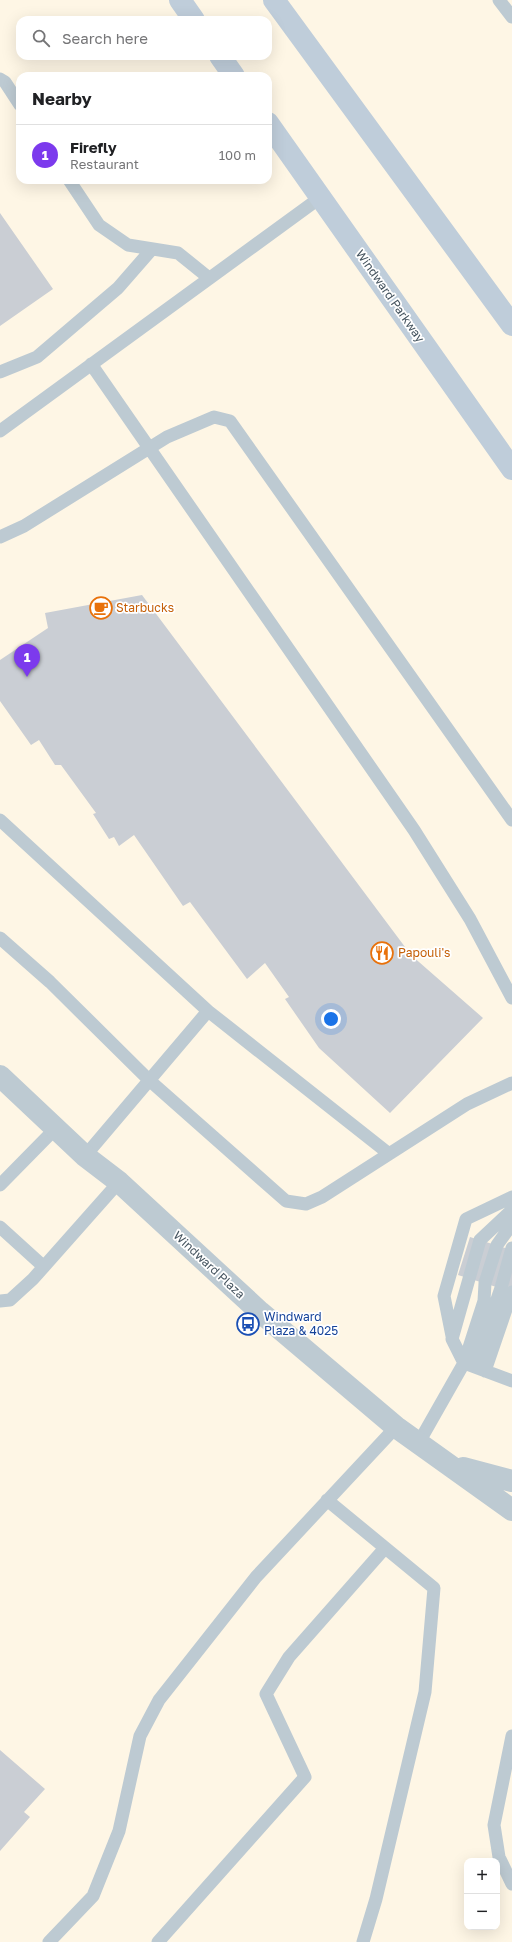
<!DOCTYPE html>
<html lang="en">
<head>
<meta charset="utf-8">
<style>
	:root { --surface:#fff; --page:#f6f6f6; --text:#202124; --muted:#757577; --line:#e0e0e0; --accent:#7c3aed }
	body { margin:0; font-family:"Golos Text",sans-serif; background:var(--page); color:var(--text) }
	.controls { position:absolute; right:12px; bottom:12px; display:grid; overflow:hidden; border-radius:8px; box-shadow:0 4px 16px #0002 }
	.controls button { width:36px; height:36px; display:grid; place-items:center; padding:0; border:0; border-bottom:1px solid var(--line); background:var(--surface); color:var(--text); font:20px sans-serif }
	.you { position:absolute; left:331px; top:1019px; width:14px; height:14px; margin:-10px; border:3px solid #fff; border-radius:50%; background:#1a73e8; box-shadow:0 0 0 6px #1a73e833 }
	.badge { display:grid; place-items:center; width:26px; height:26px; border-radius:50%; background:var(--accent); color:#fff; font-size:13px; font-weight:700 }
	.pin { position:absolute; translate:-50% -33px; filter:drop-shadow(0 1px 2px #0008) }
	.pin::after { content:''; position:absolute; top:21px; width:14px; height:12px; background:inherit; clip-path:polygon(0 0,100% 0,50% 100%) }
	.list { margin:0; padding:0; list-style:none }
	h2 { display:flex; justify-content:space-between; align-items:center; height:52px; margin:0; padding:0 16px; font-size:17px }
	h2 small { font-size:13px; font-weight:400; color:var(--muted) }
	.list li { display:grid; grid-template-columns:26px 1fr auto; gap:12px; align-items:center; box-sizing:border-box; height:60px; padding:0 16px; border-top:1px solid var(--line) }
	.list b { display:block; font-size:15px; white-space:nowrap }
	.list p { margin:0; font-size:13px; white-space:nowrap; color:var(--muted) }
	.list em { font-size:13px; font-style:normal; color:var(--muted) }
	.icon { flex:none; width:22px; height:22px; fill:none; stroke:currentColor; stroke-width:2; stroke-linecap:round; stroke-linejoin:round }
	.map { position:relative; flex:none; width:512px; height:1942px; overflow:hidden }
	.search { position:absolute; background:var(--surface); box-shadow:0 4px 16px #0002; left:16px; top:16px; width:256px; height:44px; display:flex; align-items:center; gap:10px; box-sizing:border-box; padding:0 14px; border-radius:12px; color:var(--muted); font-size:15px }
	.panel { position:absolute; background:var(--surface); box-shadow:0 4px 16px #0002; left:16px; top:72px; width:256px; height:112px; border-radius:12px }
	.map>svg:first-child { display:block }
	.commercial { fill:#fef6e5; fill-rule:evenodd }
	.building { fill:#caced4 }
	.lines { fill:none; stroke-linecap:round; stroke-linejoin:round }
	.lane { stroke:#bdcad2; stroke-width:13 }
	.street { stroke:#bdcad2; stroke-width:22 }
	.secondary { stroke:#bfcdda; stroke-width:22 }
	.labels { text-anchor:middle; stroke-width:3.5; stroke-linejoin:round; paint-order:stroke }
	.street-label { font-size:12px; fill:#44535e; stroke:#fff }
	.food-label { font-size:12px; fill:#c56008; stroke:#fff; text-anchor:start }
	.transit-label { font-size:12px; fill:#164399; stroke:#fff; text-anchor:start }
</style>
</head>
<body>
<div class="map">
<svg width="512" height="1942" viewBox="0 0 512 1942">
	<rect width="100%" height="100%" fill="#f1eeee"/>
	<path class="commercial" d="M 0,0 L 512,0 L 512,1942 L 0,1942 ZM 20,20 L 268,20 L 268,56 L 20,56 ZM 20,76 L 268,76 L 268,180 L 20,180 ZM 467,1861 L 497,1861 L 497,1927 L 467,1927 Z"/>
	<path class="building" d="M 0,213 L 53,289 L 0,326 Z
		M 142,595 L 411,955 L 483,1018 L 390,1113 L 319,1048 L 285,999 L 289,997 L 265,963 L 247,979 L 190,902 L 183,906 L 134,835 L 119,846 L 114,837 L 109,839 L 93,814 L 96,813 L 61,765 L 55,765 L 39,740 L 31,745 L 0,701 L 0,660 L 48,628 L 45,613 Z
		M 470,1237 L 512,1250 L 512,1292 L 458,1275 Z
		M 0,1750 L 45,1789 L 24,1812 L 30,1817 L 0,1851 Z"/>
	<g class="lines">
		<path class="lane" d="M 499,0 L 512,17
			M 0,79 L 5,82 L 20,105
			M 69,180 L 99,225 L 128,245 L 178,253 L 209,278
			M 91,364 L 414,830 L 470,919 L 512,998
			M 0,372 L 37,357 L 118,288 L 152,249
			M 0,431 L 321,197
			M 0,537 L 24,526 L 167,437 L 214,417 L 230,421 L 512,820
			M 0,820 L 208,1011 L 388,1153
			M 0,938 L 50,982 L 149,1080 L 286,1201 L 306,1204 L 322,1197 L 467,1104 L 512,1083
			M 85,1156 L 208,1011
			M 0,1185 L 56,1128
			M 512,1210 L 480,1240 L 452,1339 L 464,1363 L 512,1381
			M 0,1227 L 43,1266
			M 0,1301 L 10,1300 L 33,1279 L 119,1182
			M 452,1336 L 444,1296 L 466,1219 L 512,1197
			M 474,1366 L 501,1288 L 512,1248
			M 485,1371 L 512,1292
			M 418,1444 L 464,1363 L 484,1301 L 485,1283 L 497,1245 L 512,1224
			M 327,1500 L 434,1588 L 425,1692 L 376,1899 L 363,1942
			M 512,1736 L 494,1825 L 499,1857 L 512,1884
			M 49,1942 L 93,1896 L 119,1831 L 140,1736 L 159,1700 L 256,1577 L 396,1427
			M 158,1942 L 305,1777 L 266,1694 L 289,1657 L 385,1548"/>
		<path class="street" d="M 0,1076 L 85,1156 L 119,1182 L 260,1312 L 396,1427 L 512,1510
			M 463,1468 L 512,1481"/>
		<path class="secondary" d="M 180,0 L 194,20
			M 274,0 L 512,325
			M 220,56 L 234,76
			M 268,123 L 512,469"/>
	</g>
	<defs>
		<g id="cafe-ring" transform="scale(1.15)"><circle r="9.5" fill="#fff" stroke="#e8710a" stroke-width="1.5"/><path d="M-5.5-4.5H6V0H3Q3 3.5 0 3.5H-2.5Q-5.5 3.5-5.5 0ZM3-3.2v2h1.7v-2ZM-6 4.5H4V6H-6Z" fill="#e8710a"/></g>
		<g id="restaurant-ring" transform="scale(1.15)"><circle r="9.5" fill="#fff" stroke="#e8710a" stroke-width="1.5"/><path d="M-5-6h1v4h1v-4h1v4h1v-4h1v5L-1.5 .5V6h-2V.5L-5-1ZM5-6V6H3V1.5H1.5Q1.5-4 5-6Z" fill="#e8710a"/></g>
		<g id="bus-ring" transform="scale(1.15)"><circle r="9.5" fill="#fff" stroke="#1a4fb4" stroke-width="1.5"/><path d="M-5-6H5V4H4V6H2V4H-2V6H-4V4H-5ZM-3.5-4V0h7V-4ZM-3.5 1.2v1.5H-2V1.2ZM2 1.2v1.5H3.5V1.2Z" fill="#1a4fb4"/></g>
	</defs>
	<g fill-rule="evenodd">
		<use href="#cafe-ring" x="101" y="608"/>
		<use href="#restaurant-ring" x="382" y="953"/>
		<use href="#bus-ring" x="248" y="1324"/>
	</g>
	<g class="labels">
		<g class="street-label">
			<text transform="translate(390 296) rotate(55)" y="4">Windward Parkway</text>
			<text transform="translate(209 1265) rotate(43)" y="4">Windward Plaza</text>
		</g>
		<g class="food-label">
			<text x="116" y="612">Starbucks</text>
			<text x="398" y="957">Papouli's</text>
		</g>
		<g class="transit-label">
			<text x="264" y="1321">Windward<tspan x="264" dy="14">Plaza &amp; 4025</tspan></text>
		</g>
	</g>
</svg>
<div class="controls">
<button>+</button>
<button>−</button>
</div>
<div class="you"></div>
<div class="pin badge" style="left:27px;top:677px">1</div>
<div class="search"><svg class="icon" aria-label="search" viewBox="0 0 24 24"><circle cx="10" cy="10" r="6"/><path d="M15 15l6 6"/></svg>Search here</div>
<section class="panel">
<h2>Nearby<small></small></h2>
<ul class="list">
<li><span class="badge">1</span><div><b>Firefly</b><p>Restaurant</p></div><em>100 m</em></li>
</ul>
</section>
</div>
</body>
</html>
